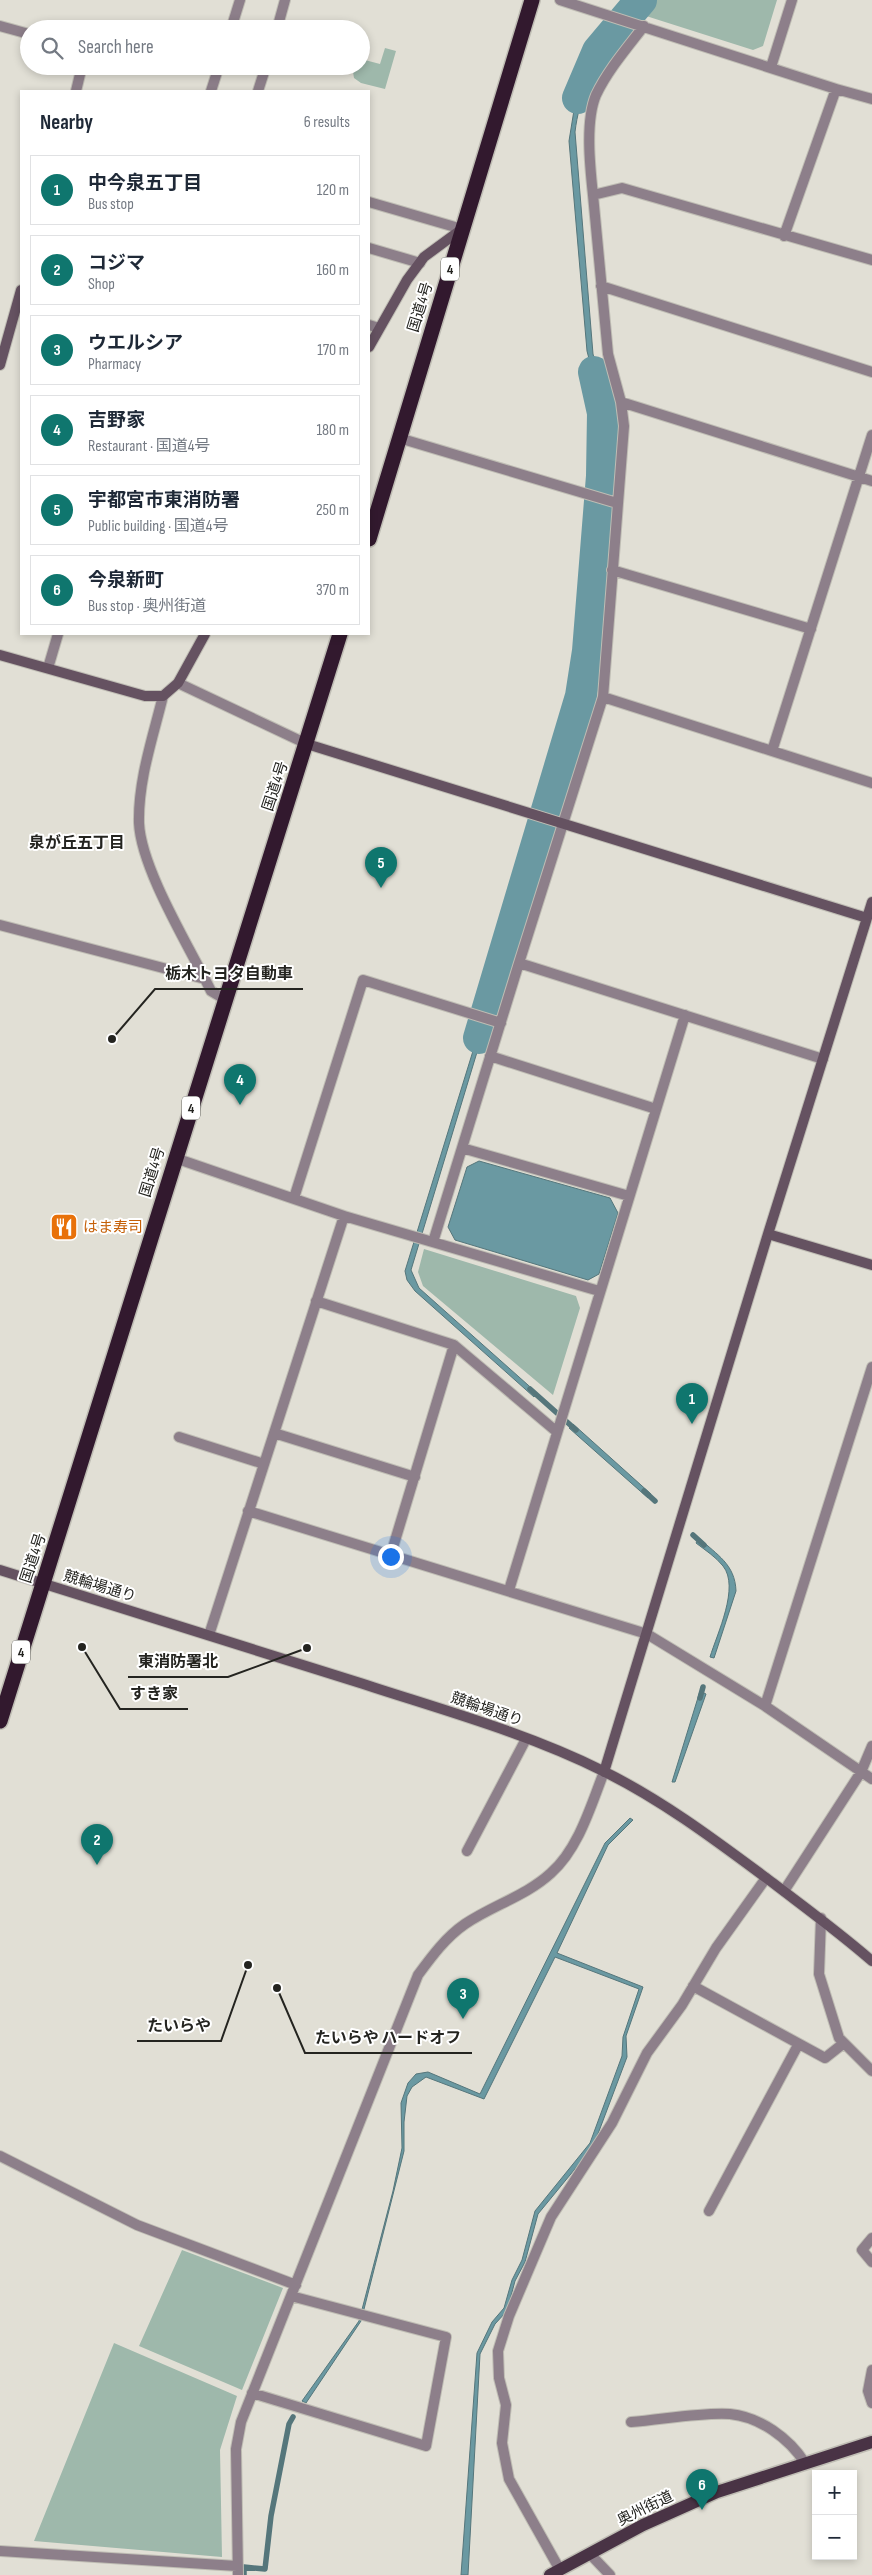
<!DOCTYPE html>
<html lang="en">
<head>
<meta charset="utf-8">
<style>
	:root { --surface:#fff; --page:#f2f2f3; --text:#1f2937; --muted:#747a83; --line:#e0e1e3; --accent:#0f766e }
	body { margin:0; font-family:"Sofia Sans Condensed","Noto Sans JP",sans-serif; background:var(--page); color:var(--text) }
	.controls { position:absolute; right:15px; bottom:15px; display:grid; overflow:hidden; border-radius:0px; box-shadow:0 2px 8px #0003 }
	.controls button { width:45px; height:45px; display:grid; place-items:center; padding:0; border:0; border-bottom:1px solid var(--line); background:var(--surface); color:var(--text); font:25px sans-serif }
	.you { position:absolute; left:390px; top:1556px; width:18px; height:18px; margin:-12px; border:4px solid #fff; border-radius:50%; background:#1a73e8; box-shadow:0 0 0 8px #1a73e833 }
	.badge { display:grid; place-items:center; width:32px; height:32px; border-radius:50%; background:var(--accent); color:#fff; font-size:16px; font-weight:700 }
	.pin { position:absolute; translate:-50% -41px; filter:drop-shadow(0 1px 2px #0008) }
	.pin::after { content:''; position:absolute; top:26px; width:18px; height:15px; background:inherit; clip-path:polygon(0 0,100% 0,50% 100%) }
	.list { margin:0; padding:0; list-style:none }
	h2 { display:flex; justify-content:space-between; align-items:center; height:65px; margin:0; padding:0 20px; font-size:21px }
	h2 small { font-size:16px; font-weight:400; color:var(--muted) }
	.list li { display:grid; grid-template-columns:32px 1fr auto; gap:15px; align-items:center; box-sizing:border-box; height:70px; margin:0 10px 10px; padding:0 10px; border:1px solid var(--line); border-radius:0px }
	.list b { display:block; font-size:19px; white-space:nowrap }
	.list p { margin:0; font-size:16px; white-space:nowrap; color:var(--muted) }
	.list em { font-size:16px; font-style:normal; color:var(--muted) }
	.icon { flex:none; width:28px; height:28px; fill:none; stroke:currentColor; stroke-width:2; stroke-linecap:round; stroke-linejoin:round }
	.map { position:relative; flex:none; width:872px; height:2575px; overflow:hidden }
	.search { position:absolute; background:var(--surface); box-shadow:0 2px 8px #0003; left:20px; top:20px; width:350px; height:55px; display:flex; align-items:center; gap:12px; box-sizing:border-box; padding:0 18px; border-radius:28px; color:var(--muted); font-size:19px }
	.panel { position:absolute; background:var(--surface); box-shadow:0 2px 8px #0003; left:20px; top:90px; width:350px; height:545px; border-radius:0px }
	.map>svg:first-child { display:block }
	.green { fill:#9eb8ab }
	.water { fill:#6a99a2; stroke:#55767b }
	.lines { fill:none; stroke-linecap:round; stroke-linejoin:round }
	.stream { stroke:#55767b; stroke-width:5.5 }
	.river { stroke:#6a99a2; stroke-width:32 }
	.street-casing { stroke:#bfbdb4; stroke-width:12 }
	.secondary-casing { stroke:#bfbdb4; stroke-width:12 }
	.primary-casing { stroke:#bfbdb4; stroke-width:15 }
	.highway-casing { stroke:#bfbdb4; stroke-width:18 }
	.street { stroke:#8d7f8a; stroke-width:10 }
	.secondary { stroke:#655261; stroke-width:10 }
	.primary { stroke:#493345; stroke-width:12 }
	.highway { stroke:#32192e; stroke-width:15 }
	.labels { text-anchor:middle; stroke-width:4; stroke-linejoin:round; paint-order:stroke }
	.shield { fill:#fff; stroke:#666663; stroke-width:1 }
	.shield-label { font-size:14px; font-weight:bold; fill:#242420 }
	.street-label { font-size:15px; fill:#242420; stroke:#fff }
	.food-label { font-size:15px; fill:#c56008; stroke:#fff; text-anchor:start }
	.neighbourhood-label { font-size:16px; font-weight:bold; fill:#242420; stroke:#fff }
	.leader { fill:none; stroke:#242420; stroke-width:2 }
	.callout-dot { fill:#242420; stroke:#fff; stroke-width:2 }
	.callout-label { font-size:16px; text-anchor:middle; font-weight:bold; fill:#242420; stroke:#fff; stroke-width:4; stroke-linejoin:round; paint-order:stroke }
</style>
</head>
<body>
<div class="map">
<svg width="872" height="2575" viewBox="0 0 872 2575">
	<rect width="100%" height="100%" fill="#e1dfd5"/>
	<path class="green" d="M 655,0 L 777,0 L 763,46 L 753,50 L 643,15 Z
		M 385,48 L 396,51 L 385,89 L 361,83 L 354,78 L 352,66 L 361,66 L 361,59 L 380,64 Z
		M 424,1249 L 576,1296 L 580,1308 L 553,1395 L 423,1286 L 418,1272 Z
		M 182,2250 L 283,2288 L 242,2390 L 139,2346 Z
		M 114,2343 L 237,2396 L 220,2450 L 222,2557 L 34,2541 Z"/>
	<path class="water" d="M 608,40 L 612,43 C 592,71 579,98 575,132 L 593,354 L 609,417 L 603,480 L 599,479 L 604,417 L 587,351 L 569,141 L 575,104 L 582,82 L 591,64 Z
		M 596,517 L 600,517 L 583,694 L 555,788 L 550,787 L 580,693 Z
		M 533,855 L 538,857 L 495,991 L 491,989 Z
		M 477,1038 L 481,1039 L 411,1270 L 419,1288 L 537,1393 L 534,1397 L 415,1291 L 407,1280 L 405,1271 Z
		M 479,1161 L 610,1198 L 618,1213 L 599,1274 L 588,1280 L 455,1240 L 448,1227 L 467,1167 Z
		M 573,1424 L 651,1494 L 648,1498 L 569,1428 Z
		M 699,1538 C 717,1555 735,1564 736,1591 L 714,1658 L 710,1657 C 717,1634 740,1587 723,1566 C 716,1557 705,1550 696,1543 Z
		M 700,1691 L 706,1694 L 675,1782 L 672,1782 Z
		M 630,1818 L 633,1820 L 608,1845 L 557,1953 L 643,1987 L 626,2036 L 627,2057 L 593,2147 L 538,2214 L 525,2262 L 515,2281 L 507,2311 L 495,2324 L 480,2354 L 468,2575 L 461,2575 L 477,2353 L 492,2322 L 504,2308 L 512,2280 L 522,2260 L 535,2211 L 590,2143 L 622,2056 L 623,2037 L 639,1989 L 555,1957 L 484,2099 L 426,2077 L 412,2087 L 407,2096 L 404,2122 L 404,2151 L 361,2321 L 306,2403 L 302,2401 L 359,2321 L 393,2191 L 402,2148 L 401,2103 L 408,2083 L 416,2074 L 428,2072 L 480,2094 L 605,1843 Z"/>
	<g class="lines">
		<path class="stream" d="M 530,1389 L 576,1430
			M 644,1491 L 655,1501
			M 693,1535 L 704,1545
			M 700,1698 L 703,1687
			M 244,2575 L 244,2567 L 265,2569 L 271,2516 L 289,2424 L 293,2417"/>
		<path class="river" d="M 578,98 L 598,51 L 641,0
			M 479,1038 L 581,696 L 588,651 L 602,476 L 603,413 L 594,372"/>
		<g class="street-casing">
			<path id="street" d="M 560,0 L 836,89 L 784,236
				M 0,26 L 29,34
				M 231,29 L 240,0
				M 277,29 L 285,0
				M 771,67 L 792,0
				M 836,89 L 872,99
				M 76,91 L 82,66
				M 211,91 L 219,66
				M 258,91 L 266,66
				M 593,195 C 590,167 585,121 596,95 C 608,70 627,48 644,26
				M 369,202 L 462,229
				M 369,248 L 420,263
				M 601,286 L 872,372
				M 369,325 L 379,328
				M 621,402 L 872,481
				M 872,435 L 772,751 L 872,783
				M 399,438 L 617,503
				M 612,570 L 811,629
				M 48,668 L 58,634
				M 178,683 L 307,744
				M 163,696 C 153,737 138,780 139,823 C 141,869 190,948 211,991 L 226,1000
				M 603,697 L 772,751
				M 0,925 L 205,979
				M 490,1056 L 656,1109
				M 823,1059 L 519,963 L 603,697 L 624,426 L 621,402 L 608,354 L 593,195 L 622,188 L 872,260
				M 462,1148 L 629,1196
				M 175,1158 L 344,1216 L 209,1635
				M 294,1198 L 363,980 L 501,1023
				M 344,1216 L 599,1291
				M 433,1242 L 519,963
				M 316,1301 L 454,1345
				M 274,1433 L 415,1477
				M 179,1437 L 264,1464
				M 248,1511 L 647,1634 L 765,1706 L 872,1779
				M 391,1554 L 454,1345 L 557,1432
				M 509,1590 L 685,1015
				M 765,1706 L 872,1367
				M 467,1851 L 526,1739
				M 784,1891 L 861,1772 L 872,1746
				M 821,1918 L 819,1974 L 839,2038 L 872,2071
				M 693,1986 L 825,2058 L 844,2043
				M 0,2156 L 137,2225 L 296,2285
				M 709,2211 L 798,2045
				M 872,2238 L 862,2250 L 872,2262
				M 872,2370 L 868,2391 L 872,2403
				M 252,2393 L 426,2446 L 446,2337 L 291,2296
				M 631,2422 C 661,2420 700,2412 730,2414 C 760,2417 789,2438 805,2463
				M 0,2551 L 237,2566
				M 590,2554 L 610,2575
				M 560,2570 L 509,2479 L 502,2443 L 506,2405 L 499,2378 L 498,2351 L 509,2316 L 551,2217 L 612,2123 L 647,2053 L 682,2005 L 716,1948 L 766,1878
				M 238,2575 L 236,2449 L 241,2422 L 418,1975 C 432,1956 446,1937 465,1924 C 493,1905 526,1896 551,1873 C 579,1848 591,1805 604,1772"/>
		</g>
		<g class="secondary-casing">
			<path id="secondary" d="M 369,347 L 407,280 L 424,257 L 462,229
				M 0,365 L 21,290
				M 0,655 L 145,696 L 163,696 L 178,683 L 205,634
				M 307,744 L 867,918
				M 768,1234 L 872,1265
				M 0,1570 C 119,1607 238,1644 357,1682 C 439,1709 525,1732 603,1771 C 664,1801 719,1843 773,1883 C 807,1909 840,1933 872,1961
				M 604,1772 L 768,1234 L 872,902"/>
		</g>
		<g class="primary-casing">
			<path id="primary" d="M 550,2575 L 643,2525 L 717,2492 L 872,2442"/>
		</g>
		<g class="highway-casing">
			<path id="highway" d="M 369,539 L 532,0
				M 0,1721 L 340,634"/>
		</g>
		<use href="#street" class="street"/>
		<use href="#secondary" class="secondary"/>
		<use href="#primary" class="primary"/>
		<use href="#highway" class="highway"/>
	</g>
	<defs>
		<g id="restaurant-square" transform="scale(1.4375)"><rect x="-9" y="-9" width="18" height="18" rx="4" fill="#e8710a" stroke="#fff"/><path d="M-5-6h1v4h1v-4h1v4h1v-4h1v5L-1.5 .5V6h-2V.5L-5-1ZM5-6V6H3V1.5H1.5Q1.5-4 5-6Z" fill="#fff"/></g>
	</defs>
	<g fill-rule="evenodd">
		<use href="#restaurant-square" x="64" y="1227"/>
	</g>
	<g class="labels">
		<g class="shield">
			<rect x="441" y="257.5" width="18" height="23" rx="4"/>
			<rect x="182" y="1096.5" width="18" height="23" rx="4"/>
			<rect x="12" y="1640.5" width="18" height="23" rx="4"/>
		</g>
		<g class="shield-label">
			<text x="450" y="274">4</text>
			<text x="191" y="1113">4</text>
			<text x="21" y="1657">4</text>
		</g>
		<g class="street-label">
			<text transform="translate(420 307) rotate(-73)" y="5">国道4号</text>
			<text transform="translate(275 786) rotate(-72)" y="5">国道4号</text>
			<text transform="translate(152 1172) rotate(-73)" y="5">国道4号</text>
			<text transform="translate(33 1558) rotate(-72)" y="5">国道4号</text>
			<text transform="translate(100 1586) rotate(17)" y="5">競輪場通り</text>
			<text transform="translate(487 1709) rotate(19)" y="5">競輪場通り</text>
			<text transform="translate(645 2508) rotate(-26)" y="5">奥州街道</text>
		</g>
		<g class="food-label">
			<text x="83" y="1232">はま寿司</text>
		</g>
		<g class="neighbourhood-label">
			<text x="77" y="848">泉が丘五丁目</text>
		</g>
	</g>
	<path class="leader" d="M112 1039L155 989H303M307 1648L228 1677H128M82 1647L120 1709H188M248 1965L221 2041H137M277 1988L305 2053H472"/>
	<g class="callout-dot">
		<circle cx="112" cy="1039" r="5"/>
		<circle cx="307" cy="1648" r="5"/>
		<circle cx="82" cy="1647" r="5"/>
		<circle cx="248" cy="1965" r="5"/>
		<circle cx="277" cy="1988" r="5"/>
	</g>
	<g class="callout-label">
		<text x="229" y="979">栃木トヨタ自動車</text>
		<text x="178" y="1667">東消防署北</text>
		<text x="154" y="1699">すき家</text>
		<text x="179" y="2031">たいらや</text>
		<text x="388" y="2043">たいらや ハードオフ</text>
	</g>
</svg>
<div class="controls">
<button>+</button>
<button>−</button>
</div>
<div class="you"></div>
<div class="pin badge" style="left:692px;top:1424px">1</div>
<div class="pin badge" style="left:97px;top:1865px">2</div>
<div class="pin badge" style="left:463px;top:2019px">3</div>
<div class="pin badge" style="left:240px;top:1105px">4</div>
<div class="pin badge" style="left:381px;top:888px">5</div>
<div class="pin badge" style="left:702px;top:2510px">6</div>
<div class="search"><svg class="icon" aria-label="search" viewBox="0 0 24 24"><circle cx="10" cy="10" r="6"/><path d="M15 15l6 6"/></svg>Search here</div>
<section class="panel">
<h2>Nearby<small>6 results</small></h2>
<ul class="list">
<li><span class="badge">1</span><div><b>中今泉五丁目</b><p>Bus stop</p></div><em>120 m</em></li>
<li><span class="badge">2</span><div><b>コジマ</b><p>Shop</p></div><em>160 m</em></li>
<li><span class="badge">3</span><div><b>ウエルシア</b><p>Pharmacy</p></div><em>170 m</em></li>
<li><span class="badge">4</span><div><b>吉野家</b><p>Restaurant · 国道4号</p></div><em>180 m</em></li>
<li><span class="badge">5</span><div><b>宇都宮市東消防署</b><p>Public building · 国道4号</p></div><em>250 m</em></li>
<li><span class="badge">6</span><div><b>今泉新町</b><p>Bus stop · 奥州街道</p></div><em>370 m</em></li>
</ul>
</section>
</div>
</body>
</html>
